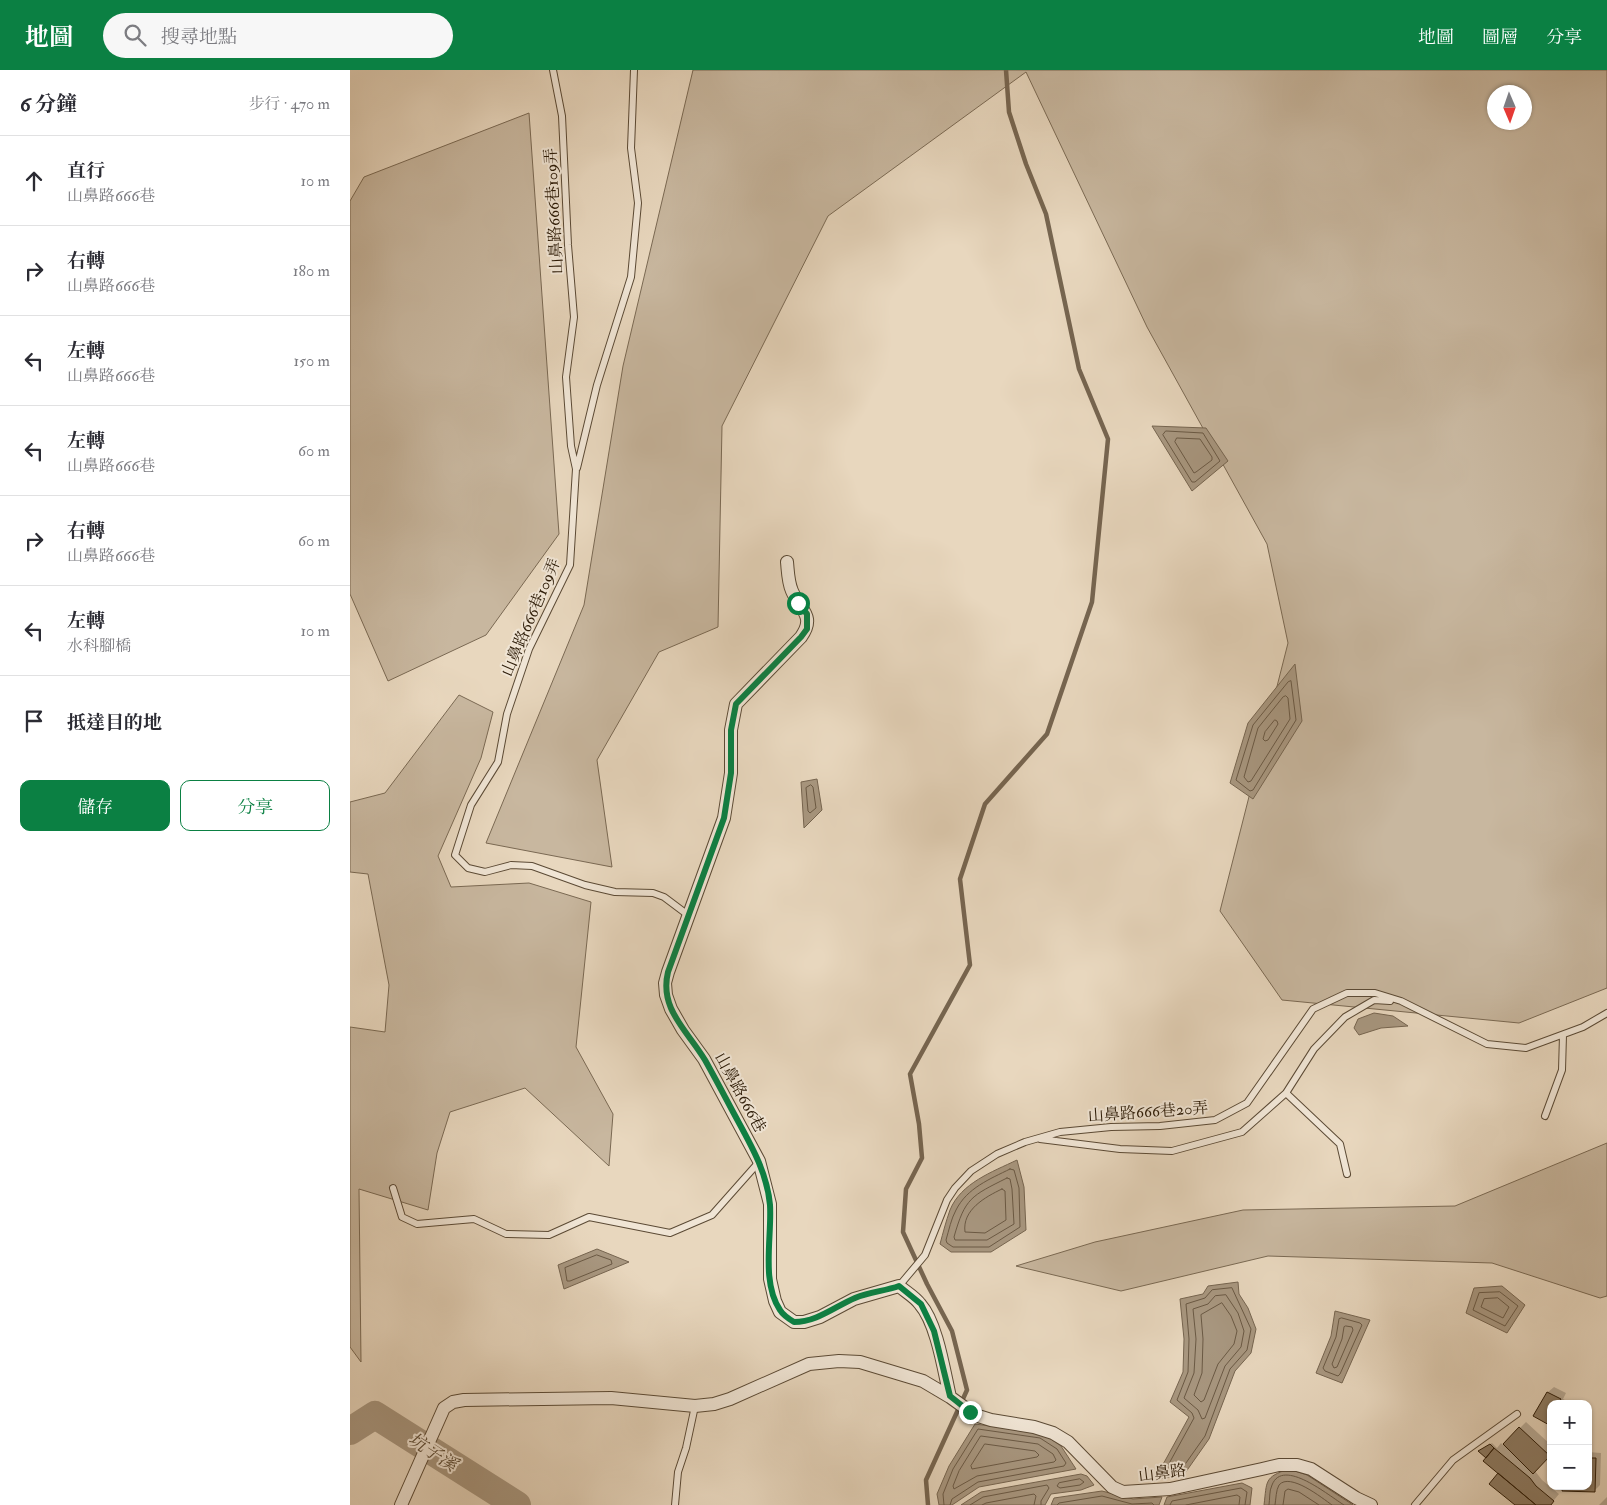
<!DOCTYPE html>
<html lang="zh-TW">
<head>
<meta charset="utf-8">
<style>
	:root { --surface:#fff; --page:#f7f7f7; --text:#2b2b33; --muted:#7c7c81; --line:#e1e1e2; --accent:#0b8043 }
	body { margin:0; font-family:"IM FELL Double Pica","Noto Serif TC",serif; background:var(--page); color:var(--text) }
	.controls { position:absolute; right:15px; bottom:15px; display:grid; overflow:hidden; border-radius:10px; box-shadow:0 1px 4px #0004 }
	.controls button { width:45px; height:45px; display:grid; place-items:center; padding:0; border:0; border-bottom:1px solid var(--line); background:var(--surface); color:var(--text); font:25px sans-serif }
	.compass { position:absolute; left:1137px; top:15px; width:45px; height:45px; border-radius:50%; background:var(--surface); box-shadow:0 1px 4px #0004; rotate:178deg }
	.stop { position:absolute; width:15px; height:15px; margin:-11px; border:4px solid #0b8043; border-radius:50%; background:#fff }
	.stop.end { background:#0b8043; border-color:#fff; box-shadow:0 1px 5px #0008 }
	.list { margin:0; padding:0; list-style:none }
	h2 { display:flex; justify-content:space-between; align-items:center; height:65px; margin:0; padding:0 20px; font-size:21px }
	h2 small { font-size:16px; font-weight:400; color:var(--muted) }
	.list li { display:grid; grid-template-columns:32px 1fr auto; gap:15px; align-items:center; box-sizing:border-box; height:90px; padding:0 20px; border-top:1px solid var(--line) }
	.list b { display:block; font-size:19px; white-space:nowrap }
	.list p { margin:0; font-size:16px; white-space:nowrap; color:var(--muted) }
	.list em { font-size:16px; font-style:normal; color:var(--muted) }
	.actions { display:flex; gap:10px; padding:15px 20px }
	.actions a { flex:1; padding:11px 0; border:1px solid var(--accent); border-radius:10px; text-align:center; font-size:18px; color:var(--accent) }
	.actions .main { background:var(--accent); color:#fff }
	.icon { flex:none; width:28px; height:28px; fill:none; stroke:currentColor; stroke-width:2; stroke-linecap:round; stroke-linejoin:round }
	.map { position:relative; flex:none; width:1257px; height:1435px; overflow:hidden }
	header { display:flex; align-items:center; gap:30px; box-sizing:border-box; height:70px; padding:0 25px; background:var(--accent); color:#fff }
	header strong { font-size:24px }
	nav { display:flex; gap:28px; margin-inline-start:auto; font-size:18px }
	.search { width:350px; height:45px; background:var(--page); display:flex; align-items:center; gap:12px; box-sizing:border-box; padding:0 18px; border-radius:28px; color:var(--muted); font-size:19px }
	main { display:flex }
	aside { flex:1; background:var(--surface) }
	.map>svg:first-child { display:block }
	.green { fill:#c8b79f; stroke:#7a6953; fill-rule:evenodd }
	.water { fill:#a89780; stroke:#766550 }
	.shadow { fill:#0003 }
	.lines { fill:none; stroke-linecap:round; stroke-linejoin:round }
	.shore { stroke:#6a5944; stroke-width:1 }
	.stream { stroke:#766550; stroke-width:4.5 }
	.river { stroke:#a89780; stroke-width:28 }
	.building { fill:#8e7d66; stroke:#2c1b07 }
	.lane-casing { stroke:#5b4a35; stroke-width:8 }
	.street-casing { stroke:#5b4a35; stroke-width:14 }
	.lane { stroke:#f0e5d5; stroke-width:6 }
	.street { stroke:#f0e5d5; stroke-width:12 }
	.route { stroke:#0b8043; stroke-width:6 }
	.labels { text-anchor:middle; stroke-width:4; stroke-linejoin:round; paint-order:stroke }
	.street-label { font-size:16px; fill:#2c1b07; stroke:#f0e5d5 }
	.water-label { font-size:18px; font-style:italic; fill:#5e4d37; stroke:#f0e5d5 }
</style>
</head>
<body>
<header>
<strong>地圖</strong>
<div class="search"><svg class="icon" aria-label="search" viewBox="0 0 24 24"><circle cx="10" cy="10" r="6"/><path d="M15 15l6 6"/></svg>搜尋地點</div>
<nav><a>地圖</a><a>圖層</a><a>分享</a></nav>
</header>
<main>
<aside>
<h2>6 分鐘<small>步行 · 470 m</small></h2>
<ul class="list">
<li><svg class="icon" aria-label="ahead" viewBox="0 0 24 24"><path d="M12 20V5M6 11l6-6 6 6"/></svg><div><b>直行</b><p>山鼻路666巷</p></div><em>10 m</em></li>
<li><svg class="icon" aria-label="right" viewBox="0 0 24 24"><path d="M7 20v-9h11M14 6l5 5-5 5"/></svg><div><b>右轉</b><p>山鼻路666巷</p></div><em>180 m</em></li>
<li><svg class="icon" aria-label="left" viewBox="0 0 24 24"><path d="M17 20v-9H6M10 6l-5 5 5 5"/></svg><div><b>左轉</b><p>山鼻路666巷</p></div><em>150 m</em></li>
<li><svg class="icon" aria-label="left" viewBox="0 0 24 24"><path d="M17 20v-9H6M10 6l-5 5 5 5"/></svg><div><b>左轉</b><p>山鼻路666巷</p></div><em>60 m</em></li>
<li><svg class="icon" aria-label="right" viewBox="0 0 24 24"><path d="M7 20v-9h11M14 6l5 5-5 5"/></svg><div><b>右轉</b><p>山鼻路666巷</p></div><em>60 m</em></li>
<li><svg class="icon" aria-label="left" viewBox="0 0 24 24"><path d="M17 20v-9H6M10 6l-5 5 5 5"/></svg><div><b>左轉</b><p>水科腳橋</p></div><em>10 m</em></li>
<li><svg class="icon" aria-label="arrive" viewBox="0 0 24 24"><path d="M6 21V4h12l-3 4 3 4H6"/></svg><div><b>抵達目的地</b></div></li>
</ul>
<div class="actions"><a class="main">儲存</a><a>分享</a></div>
</aside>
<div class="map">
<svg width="1257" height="1435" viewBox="0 0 1257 1435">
	<rect width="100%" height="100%" fill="#e8d7be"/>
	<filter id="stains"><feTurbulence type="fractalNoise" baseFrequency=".004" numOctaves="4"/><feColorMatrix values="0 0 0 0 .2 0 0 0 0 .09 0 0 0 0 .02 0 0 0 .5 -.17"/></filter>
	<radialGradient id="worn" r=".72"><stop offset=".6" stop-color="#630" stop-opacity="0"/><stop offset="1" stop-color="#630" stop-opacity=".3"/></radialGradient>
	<path class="green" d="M 343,0 L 1257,0 L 1257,918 L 1169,953 L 932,930 L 870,841 L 938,573 L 917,474 L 797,257 L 676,2 L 478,146 L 372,356 L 368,557 L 309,582 L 247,690 L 262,797 L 136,773 L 234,535 L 273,296 ZM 1144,22 L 1174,22 L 1174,52 L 1144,52 Z
		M 179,43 L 209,464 L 136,565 L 38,611 L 0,524 L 0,131 L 14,107 Z
		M 109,625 L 143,642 L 131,688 L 88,786 L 101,817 L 179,813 L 241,832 L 226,977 L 263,1044 L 259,1096 L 175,1018 L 100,1042 L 87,1083 L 78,1140 L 9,1119 L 11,1292 L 0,1277 L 0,957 L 35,962 L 39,915 L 18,804 L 0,802 L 0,732 L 35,723 Z
		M 1257,1073 L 1257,1226 L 1250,1228 L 1142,1193 L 918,1186 L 771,1221 L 666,1196 L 745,1172 L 893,1140 L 1105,1136 Z"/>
	<path class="water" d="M 802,356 L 856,358 L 878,391 L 842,421 Z
		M 945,594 L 952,651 L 903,729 L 880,713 L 898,653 Z
		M 467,709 L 472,740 L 454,758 L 451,712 Z
		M 1024,943 L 1043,946 L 1058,956 L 1031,958 L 1009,965 L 1004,958 L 1008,949 Z
		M 667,1090 L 674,1117 L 676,1160 L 641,1182 L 601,1182 L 590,1174 C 593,1163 596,1151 600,1140 C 611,1113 642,1102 667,1090 Z
		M 247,1179 L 279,1192 L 214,1219 L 208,1195 Z
		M 888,1212 L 889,1224 L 898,1238 L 906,1259 L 901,1283 L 885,1301 L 859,1369 L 833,1406 L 805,1409 L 839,1347 L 820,1332 L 833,1302 L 834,1269 L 830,1229 L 853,1224 L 858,1216 Z
		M 1152,1216 L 1175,1235 L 1157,1263 L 1116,1243 L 1124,1218 Z
		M 985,1241 L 1020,1250 L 992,1313 L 966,1303 L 981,1266 Z
		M 625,1354 L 692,1363 L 711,1376 L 726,1399 L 629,1417 L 602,1435 L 589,1435 L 587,1424 L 599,1396 Z
		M 939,1399 L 957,1405 L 1003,1435 L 914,1435 C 917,1411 914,1407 939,1399 Z
		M 731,1404 L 737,1406 L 744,1415 L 731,1420 L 701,1424 L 695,1435 L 611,1435 L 631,1422 Z
		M 892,1413 L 902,1418 L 900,1435 L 814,1435 L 817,1427 Z
		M 752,1421 L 783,1429 L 812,1427 L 809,1435 L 701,1435 L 704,1428 Z"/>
	<path class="shadow" d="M 1204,1317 L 1216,1323 L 1213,1329 L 1222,1334 L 1201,1334 L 1185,1346 L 1198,1322 Z
		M 1176,1352 L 1201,1375 L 1201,1384 L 1185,1401 L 1192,1410 L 1209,1424 L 1200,1435 L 1167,1435 L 1149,1403 L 1142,1383 L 1131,1380 L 1142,1373 L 1147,1378 L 1151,1373 L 1153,1375 Z
		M 1238,1382 L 1251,1383 L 1250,1415 L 1244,1421 L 1238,1416 Z
		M 1257,1427 L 1257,1435 L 1249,1435 Z"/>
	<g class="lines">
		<path class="shore" d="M 816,361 L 853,363 L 870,391 L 845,412 L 842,412 L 813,365 Z
			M 827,368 L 850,369 L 862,387 L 862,390 L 846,402 L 844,403 L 825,372 Z
			M 941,611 L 946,650 L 903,720 L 900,721 L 886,710 L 903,655 L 938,612 Z
			M 936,626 L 938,628 L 940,649 L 901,711 L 898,712 L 894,707 L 908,658 L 933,627 Z
			M 925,650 L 927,651 L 928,654 L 918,670 L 915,671 L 913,669 L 915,662 Z
			M 461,715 L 463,717 L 466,738 L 460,743 L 458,741 L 456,718 Z
			M 660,1099 L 664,1100 L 669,1118 L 670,1157 L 639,1177 L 603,1177 L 597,1173 L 596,1170 C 599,1160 601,1149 606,1140 C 617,1118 640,1109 660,1099 Z
			M 657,1108 L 660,1109 L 662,1119 L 664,1154 L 637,1170 L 605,1170 L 604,1167 C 615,1128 621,1126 657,1108 Z
			M 652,1119 L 655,1121 L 656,1150 L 635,1163 L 615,1162 C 612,1140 635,1127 652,1119 Z
			M 247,1185 L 261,1190 L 262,1194 L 220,1211 L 217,1211 L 215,1198 Z
			M 882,1218 L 901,1259 L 897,1280 L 880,1299 L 855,1366 L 831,1400 L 818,1402 L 816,1399 L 844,1348 L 842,1343 L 827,1330 L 838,1302 L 839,1269 L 836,1234 L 855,1228 L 862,1220 Z
			M 1150,1222 L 1168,1236 L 1155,1256 L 1123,1240 L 1129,1223 Z
			M 876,1225 L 888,1243 L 894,1261 L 891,1277 L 875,1296 L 855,1348 L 852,1349 L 848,1340 L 834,1328 L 844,1303 L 846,1269 L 843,1239 L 858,1234 L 865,1226 Z
			M 1148,1228 L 1159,1237 L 1153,1248 L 1131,1237 L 1134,1229 Z
			M 872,1233 L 881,1246 L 887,1261 L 884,1274 L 868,1294 L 854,1330 L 851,1332 L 844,1325 L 852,1303 L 853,1269 L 851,1245 Z
			M 992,1248 L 1010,1253 L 1012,1255 L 990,1304 L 988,1306 L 975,1301 L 973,1298 L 986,1267 L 989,1249 Z
			M 996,1256 L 1002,1257 L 1003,1260 L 987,1297 L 984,1298 L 982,1294 L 992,1269 L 994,1257 Z
			M 631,1366 L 688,1374 L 703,1384 L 706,1390 L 704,1392 L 627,1406 L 604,1419 L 603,1416 L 609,1401 Z
			M 635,1374 L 685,1381 L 689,1385 L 687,1387 L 622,1399 L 621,1396 Z
			M 730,1409 L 734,1412 L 730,1415 L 710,1418 L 707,1416 L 709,1413 Z
			M 594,1435 L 593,1424 L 603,1399 L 628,1359 L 690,1368 L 707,1379 L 716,1393 L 714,1396 L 628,1412 L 602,1429 L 600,1435
			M 620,1435 L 633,1427 L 697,1415 L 699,1418 L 691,1431 L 691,1435
			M 632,1435 L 636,1433 L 684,1424 L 686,1426 L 684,1435
			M 707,1435 L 709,1433 L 752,1426 L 782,1434 L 802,1433 L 804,1435
			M 820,1435 L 822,1431 L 891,1418 L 897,1422 L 895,1435
			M 836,1435 L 887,1425 L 890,1427 L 889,1435
			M 919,1435 C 920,1429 919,1421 922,1415 C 933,1387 979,1426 994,1435
			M 925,1435 C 926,1429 926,1420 929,1415 C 940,1402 972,1428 982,1435
			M 933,1435 L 935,1421 L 938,1419 L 949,1422 L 969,1435"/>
		<path class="stream" d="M 578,1435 L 576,1410 L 617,1320 L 602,1261 L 577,1214 L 553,1162 L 556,1119 L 572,1088 L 569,1054 L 560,1004 L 620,895 L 610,809 L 635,734 L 697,664 L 742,532 L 758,369 L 729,299 L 696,144 L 676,94 L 659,42 L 656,0"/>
		<path class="river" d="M 0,1361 L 25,1345 L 167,1435"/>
	</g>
	<path class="building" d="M 1197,1322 L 1211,1329 L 1208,1334 L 1201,1334 L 1201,1356 L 1183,1346 Z
		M 1169,1357 L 1200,1386 L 1183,1404 L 1153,1374 Z
		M 1140,1374 L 1144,1378 L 1136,1388 L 1128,1381 Z
		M 1144,1378 L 1180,1408 L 1186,1416 L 1204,1431 L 1201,1435 L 1186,1435 L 1133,1391 Z
		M 1238,1388 L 1246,1388 L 1245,1422 L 1212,1421 L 1213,1416 L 1238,1416 Z
		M 1148,1403 L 1186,1435 L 1165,1435 L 1139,1414 Z"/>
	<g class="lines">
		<g class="lane-casing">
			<path id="lane" d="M 203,0 L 212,46 L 218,175 L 224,247 L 216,307 L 221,376 L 226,399 L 220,495 L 179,579 L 157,644 L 148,692 L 121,735 L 105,785 L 118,798 L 135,802 L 161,795 L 182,796 L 235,815 L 265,822 L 303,823 L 314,827 L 338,845
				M 227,398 L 247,315 L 281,207 L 288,133 L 281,78 L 284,0
				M 936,1023 L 990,1074 L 997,1104
				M 1195,1046 L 1212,1000 L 1213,965
				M 690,1069 L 770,1079 L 822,1081 L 892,1062 L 936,1023 L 964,979 L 995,947 L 1024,930 L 1040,931
				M 43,1118 L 52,1147 L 67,1154 L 124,1149 L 156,1164 L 199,1165 L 239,1147 L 320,1163 L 362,1145 L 409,1092
				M 549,1216 L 575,1185 L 597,1130 L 605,1118 L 621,1101 L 647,1084 L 675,1072 L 710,1062 L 761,1057 L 810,1056 L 865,1050 L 897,1033 L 963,939 L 997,923 L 1025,923 L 1051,931 L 1137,974 L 1176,978 L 1233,957 L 1257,943
				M 325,1435 L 328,1402 L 336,1378 L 345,1336
				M 1065,1435 L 1103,1390 L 1167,1344"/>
		</g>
		<g class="street-casing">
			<path id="street" d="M 437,492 C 438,502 438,512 442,521 C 450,540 466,546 451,567 L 386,634 L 381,660 L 381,703 L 374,748 L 318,902 L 315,913 L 316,925 L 321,939 L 333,960 L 354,989 L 409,1091 L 420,1134 L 420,1209 L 425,1231 L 430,1242 L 444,1252 L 454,1252 L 470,1247 L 504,1229 L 549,1216 C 556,1222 565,1227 570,1234 C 587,1253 594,1301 600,1327
				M 51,1435 L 94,1338 L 103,1332 L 114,1330 L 261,1328 L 345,1336 L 364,1334 L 380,1329 L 459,1294 L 489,1291 L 510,1292 L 573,1311 L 600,1327 L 625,1345 L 641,1350 L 684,1357 L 703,1363 L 718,1372 L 762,1417 L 773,1422 L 820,1419 L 912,1399 L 929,1395 L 947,1395 L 961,1399 L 1006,1428 L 1021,1435"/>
		</g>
		<use href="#lane" class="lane"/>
		<use href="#street" class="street"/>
	</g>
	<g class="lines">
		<path class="route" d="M 448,533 L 457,544 L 457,559 L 451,567 L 386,634 L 381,660 L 381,703 L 374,748 L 318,902 C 309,939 337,960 355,990 C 364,1006 373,1023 382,1040 C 398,1070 417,1100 420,1135 C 422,1167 411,1212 430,1240 C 433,1245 439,1249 444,1252 C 467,1252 484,1237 505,1228 C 519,1222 535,1221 549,1216 L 571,1234 L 584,1261 L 600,1326 L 620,1342"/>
	</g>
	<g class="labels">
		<g class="street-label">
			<text transform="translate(203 141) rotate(-93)" y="6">山鼻路666巷109弄</text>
			<text transform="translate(180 547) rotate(-67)" y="6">山鼻路666巷109弄</text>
			<text transform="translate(391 1022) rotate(61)" y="6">山鼻路666巷</text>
			<text transform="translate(798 1041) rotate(-4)" y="6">山鼻路666巷20弄</text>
			<text transform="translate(812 1402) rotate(-7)" y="6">山鼻路</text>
		</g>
		<g class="water-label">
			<text transform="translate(83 1382) rotate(33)" y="6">坑子溪</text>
		</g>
	</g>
	<rect width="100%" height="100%" filter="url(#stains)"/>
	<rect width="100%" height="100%" fill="url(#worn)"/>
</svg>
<div class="controls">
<button>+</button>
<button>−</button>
</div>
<svg class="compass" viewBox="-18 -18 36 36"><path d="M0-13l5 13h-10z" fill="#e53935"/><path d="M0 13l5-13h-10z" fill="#7c7c81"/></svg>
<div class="stop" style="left:448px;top:533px"></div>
<div class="stop end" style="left:620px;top:1342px"></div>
</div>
</main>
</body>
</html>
